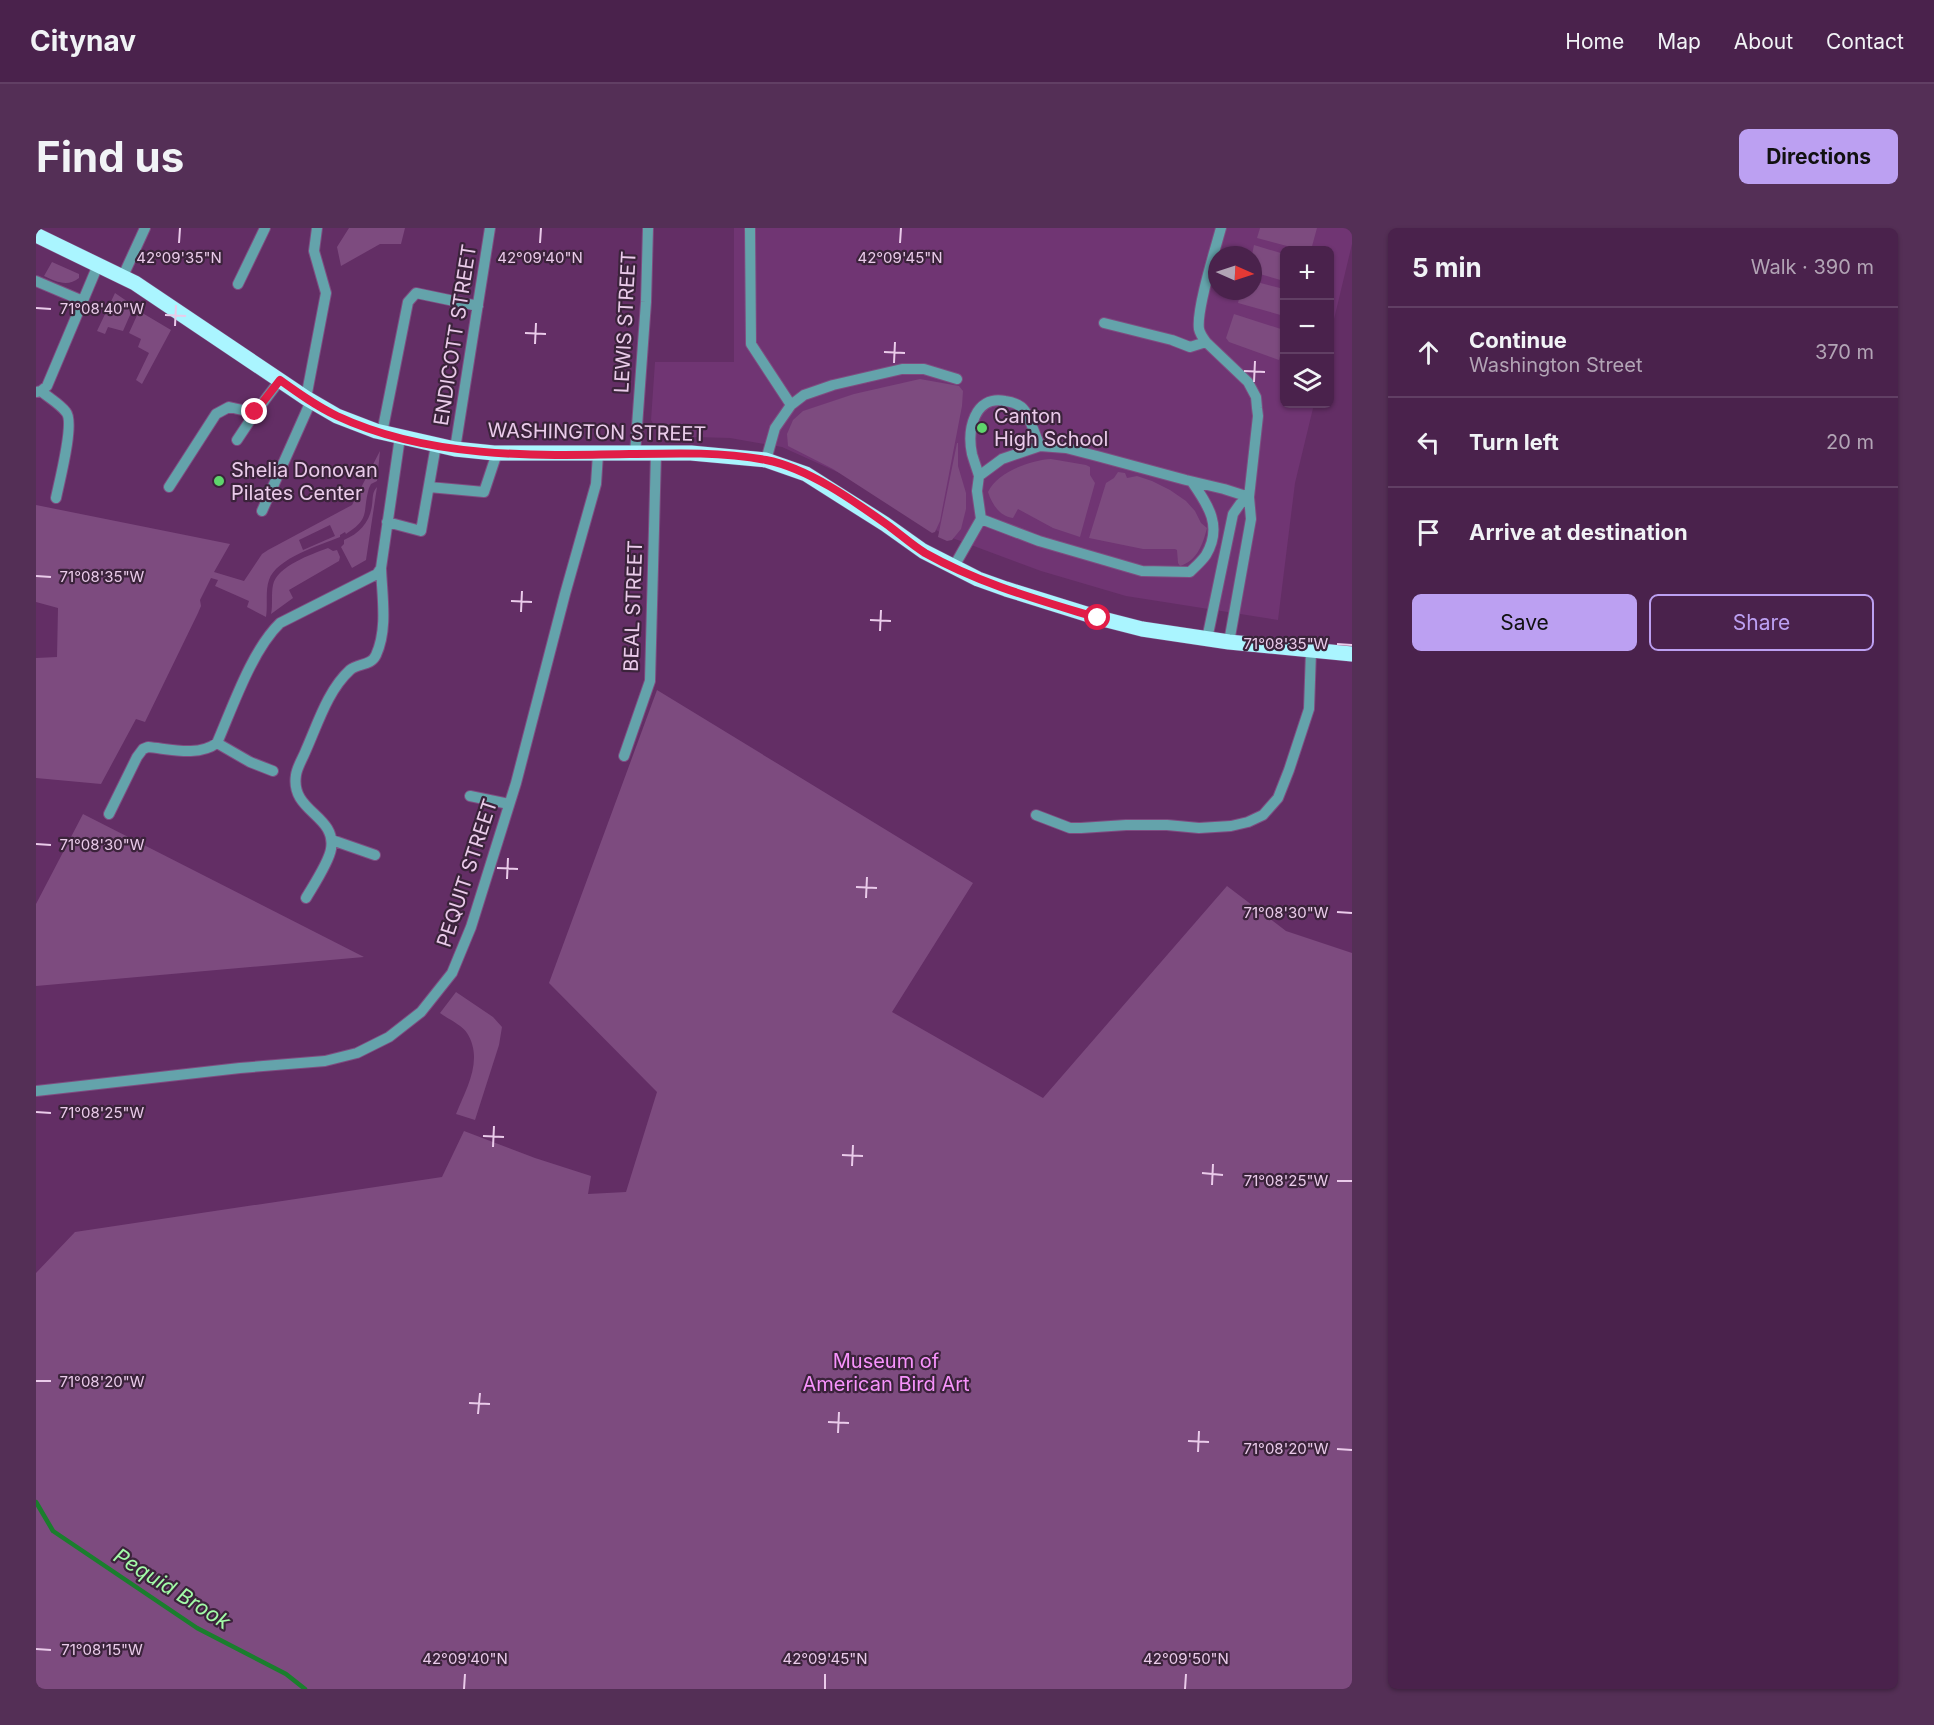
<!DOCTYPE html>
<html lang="en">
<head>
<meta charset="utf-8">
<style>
	:root { --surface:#4a224c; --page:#542f56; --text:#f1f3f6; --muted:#b2a4b5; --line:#613f64; --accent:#bca0f2 }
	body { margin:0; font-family:Inter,sans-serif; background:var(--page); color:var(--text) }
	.controls { position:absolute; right:18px; top:18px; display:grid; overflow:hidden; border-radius:9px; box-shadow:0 2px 4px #0004 }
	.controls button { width:54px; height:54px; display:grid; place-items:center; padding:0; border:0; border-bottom:2px solid var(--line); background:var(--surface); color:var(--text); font:30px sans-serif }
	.compass { position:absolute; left:1172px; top:18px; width:54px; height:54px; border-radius:50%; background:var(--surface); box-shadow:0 2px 4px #0004; rotate:93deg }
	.stop { position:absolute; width:18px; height:18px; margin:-14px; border:4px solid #e11d48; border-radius:50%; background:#fff }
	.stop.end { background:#e11d48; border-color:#fff; box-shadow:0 2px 6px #0008 }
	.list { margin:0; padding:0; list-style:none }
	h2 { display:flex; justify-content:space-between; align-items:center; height:78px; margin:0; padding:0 24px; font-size:26px }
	h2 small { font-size:20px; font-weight:400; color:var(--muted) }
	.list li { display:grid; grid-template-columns:39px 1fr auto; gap:18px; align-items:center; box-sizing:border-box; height:90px; padding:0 24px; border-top:2px solid var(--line) }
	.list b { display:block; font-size:22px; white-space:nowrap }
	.list p { margin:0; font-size:20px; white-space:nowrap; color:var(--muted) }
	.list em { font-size:20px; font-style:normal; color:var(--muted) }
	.actions { display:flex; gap:12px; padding:18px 24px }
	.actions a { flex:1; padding:14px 0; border:2px solid var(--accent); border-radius:9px; text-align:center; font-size:21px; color:var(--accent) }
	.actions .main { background:var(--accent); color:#111 }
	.icon { flex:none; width:33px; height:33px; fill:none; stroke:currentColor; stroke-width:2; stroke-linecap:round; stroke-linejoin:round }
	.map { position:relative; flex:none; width:1316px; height:1461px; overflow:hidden; border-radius:9px }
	header { display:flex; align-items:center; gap:36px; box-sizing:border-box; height:84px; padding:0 30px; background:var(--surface); border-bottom:2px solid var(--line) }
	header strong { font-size:28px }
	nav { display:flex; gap:33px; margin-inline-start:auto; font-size:21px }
	.intro { display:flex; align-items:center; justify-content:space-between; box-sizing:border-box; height:144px; padding:0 36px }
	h1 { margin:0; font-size:42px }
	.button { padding:15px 27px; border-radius:9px; background:var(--accent); color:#111; font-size:21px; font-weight:700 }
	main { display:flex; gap:36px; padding:0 36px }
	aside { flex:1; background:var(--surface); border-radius:9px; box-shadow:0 2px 4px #0004 }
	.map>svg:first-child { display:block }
	.built { fill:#703573; fill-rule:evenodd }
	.green { fill:#7d4b7f; fill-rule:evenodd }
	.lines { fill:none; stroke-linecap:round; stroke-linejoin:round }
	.stream { stroke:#1a7e2d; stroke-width:4.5 }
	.minor-casing { stroke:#7e4d80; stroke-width:12 }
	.major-casing { stroke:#7e4d80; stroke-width:16 }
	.minor { stroke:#64a3ab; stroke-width:10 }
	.major { stroke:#aaf5ff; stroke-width:15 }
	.route { stroke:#e11d48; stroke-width:8 }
	.ticks { fill:none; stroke:#eacbea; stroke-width:2 }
	.poi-dot { fill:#5ed56c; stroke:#3b233b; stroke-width:2 }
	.labels { text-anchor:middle; stroke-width:4.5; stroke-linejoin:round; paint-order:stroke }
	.street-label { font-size:20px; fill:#eacbea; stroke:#3b233b }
	.poi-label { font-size:20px; fill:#eacbea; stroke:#3b233b; text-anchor:start }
	.park-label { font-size:20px; fill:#f893fc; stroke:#3b233b }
	.water-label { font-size:21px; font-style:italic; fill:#a3fca8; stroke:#3b233b }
	.ticks-label { font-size:15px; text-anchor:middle; fill:#eacbea; stroke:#3b233b; stroke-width:4.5; stroke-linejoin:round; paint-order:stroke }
</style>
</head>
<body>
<header>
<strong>Citynav</strong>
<nav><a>Home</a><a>Map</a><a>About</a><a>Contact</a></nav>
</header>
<div class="intro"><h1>Find us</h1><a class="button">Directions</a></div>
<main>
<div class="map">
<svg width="1316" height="1461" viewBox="0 0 1316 1461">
	<rect width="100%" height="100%" fill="#632e65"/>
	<path class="built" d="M 698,0 L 1316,0 L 1316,16 L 1294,108 L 1294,22 L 1248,22 L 1248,176 L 1278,176 L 1259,255 L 1242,392 L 1090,368 L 1005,343 L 911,308 L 859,280 L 819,252 L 746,219 L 694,210 L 624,208 L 615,192 L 619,134 L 698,134 ZM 1181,27 L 1217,27 L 1217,63 L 1181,63 Z"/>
	<path class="green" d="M 313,0 L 369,0 L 365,16 L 344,16 L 305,38 L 301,19 Z
		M 1224,0 L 1281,0 L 1275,22 L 1266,22 L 1221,10 Z
		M 1218,17 L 1248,26 L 1248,53 L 1217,44 L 1217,27 L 1216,27 Z
		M 16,34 L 43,46 L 43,50 C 32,59 20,54 8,48 Z
		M 1217,53 L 1248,61 L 1248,88 L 1202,75 L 1205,63 L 1217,63 Z
		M 79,65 L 98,78 L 87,103 L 72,99 L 69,106 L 61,103 Z
		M 103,83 L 135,102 L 106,156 L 100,152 L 113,125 L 102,119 L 105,111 L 93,105 Z
		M 1198,86 L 1248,102 L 1248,112 L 1243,132 L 1193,114 L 1190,110 Z
		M 884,151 L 923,158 L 927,163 L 926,178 L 904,293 L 899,304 L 896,305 L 797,241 L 752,218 L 751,206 L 757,192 L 767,183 L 818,166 Z
		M 921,215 L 922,215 L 922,238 L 930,265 L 930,281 L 925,301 L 916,312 L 911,313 L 902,309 Z
		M 344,223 L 341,253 L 335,256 L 333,260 C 326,285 335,290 310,306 L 309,304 L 304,307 L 304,309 C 285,317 240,330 233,352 C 229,363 232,377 230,389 L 211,379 L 213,373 L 179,358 L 182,352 L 175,350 L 164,372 L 165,378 L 162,385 L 109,494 L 100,491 L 65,556 L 0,550 L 0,430 L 21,429 L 22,380 L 0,374 L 0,277 L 194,316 L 178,344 L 208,353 L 226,326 L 232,322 L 316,277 ZM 294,297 L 299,308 L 267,322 L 263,312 Z
		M 1015,231 L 1050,237 L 1054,239 L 1054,247 L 1059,255 L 1044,309 L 1017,300 L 982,281 L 977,290 C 963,288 956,276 952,264 C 961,244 995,232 1015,231 Z
		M 1082,244 L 1089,245 L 1091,250 L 1101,248 L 1116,253 L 1134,262 L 1150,273 L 1159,283 L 1165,295 L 1171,300 C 1167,316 1161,333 1144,338 L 1142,335 L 1141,322 L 1139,321 L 1107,321 L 1053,310 L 1070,255 L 1078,250 Z
		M 341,259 L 330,332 L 316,340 L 305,319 L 308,316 L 308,312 C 324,305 334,294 336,277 C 337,270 336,264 341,259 Z
		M 292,320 L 297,323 L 301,322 L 304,329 L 303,333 L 253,362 L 257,370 L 235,386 C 237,376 235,366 237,357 C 241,338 276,326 292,320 Z
		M 621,462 L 937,655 L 856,784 L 1007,870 L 1191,658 L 1250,703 L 1316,725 L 1316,1461 L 0,1461 L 0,1045 L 39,1004 L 406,949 L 428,903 L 499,930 L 555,948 L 552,966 L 590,964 L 621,864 L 513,755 Z
		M 47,586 L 328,729 L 0,758 L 0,676 Z
		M 420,764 L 457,789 L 466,799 L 463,817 L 439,892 L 420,886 C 430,861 448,832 431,805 C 426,797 412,791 404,785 Z"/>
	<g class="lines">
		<path class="stream" d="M 0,1274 L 17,1303 L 161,1400 L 250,1446 L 269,1461"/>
		<g class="minor-casing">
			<path id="minor" d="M 714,0 L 715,116 L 755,177 L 739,200 L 730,232
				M 1185,0 C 1179,22 1160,82 1163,101 C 1164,106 1167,110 1170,114 L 1212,154 L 1220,169 L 1221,180 L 1222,188 L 1213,269 L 1215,291 L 1193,414
				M 87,48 L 109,0
				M 0,53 L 47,73
				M 202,56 L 229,0
				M 1068,95 L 1136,112 L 1154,119 L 1170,114
				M 5,163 C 13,170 24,176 30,184 C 39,194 23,255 20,270
				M 0,164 L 5,163 L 11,158 L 62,37
				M 270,170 L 290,65 L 278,23 L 281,0
				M 755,177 L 768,167 L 797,157 L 866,141 L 888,141 L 921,151
				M 346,205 L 372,74 L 380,65 L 442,78
				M 201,212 L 219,185
				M 419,221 L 454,0
				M 599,226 L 610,74 L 612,0
				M 943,248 C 941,241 938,233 936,226 C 931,202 938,167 969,173 C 976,174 985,177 989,183 C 995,193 999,207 1004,218
				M 133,259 L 180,186 L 193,179 L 219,185 L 244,152
				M 393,259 L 448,264 L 461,225
				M 226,283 L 275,173
				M 945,291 L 1003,313 L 1106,343 L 1154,344 C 1159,339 1166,333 1170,327 C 1187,298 1172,277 1156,254
				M 351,294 L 385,303 L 400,217
				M 917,340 L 945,291 L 941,263 L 943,248 L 966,231 L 1004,218 L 1030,220 L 1061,228 L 1150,252 L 1188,261 L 1213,269
				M 1171,411 L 1197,286 L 1204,276 L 1213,269
				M 181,515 L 214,534 L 237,543
				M 588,528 L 614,453 L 620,225
				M 434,568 L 473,576
				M 73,586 L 101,529 L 107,521 L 112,519 C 134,521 162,529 181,515 C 197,478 216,422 244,395 L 341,346 L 345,340 L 364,209
				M 1000,587 L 1034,600 L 1045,600 L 1090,597 L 1131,597 L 1163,600 L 1195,598 L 1212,594 L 1227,587 L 1242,570 L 1253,542 L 1273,481 L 1275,423
				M 296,612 L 339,627
				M 270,670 C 277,658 293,634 295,621 C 301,587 254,584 260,547 C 261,539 267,530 270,522 C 282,495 292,462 314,442 C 322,435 335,438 340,427 C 352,401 346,368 345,340
				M 0,863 L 204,840 L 289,833 L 321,825 L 353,809 L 385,784 L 416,745 L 435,699 L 480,555 L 529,366 L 560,256 L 562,226"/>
		</g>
		<g class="major-casing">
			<path id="major" d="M 0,7 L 99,55 L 270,170 L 301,188 L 340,203 L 419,221 L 458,225 L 655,225 L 730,232 L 770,246 L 849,296 L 887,323 L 942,351 L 970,361 L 1063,390 L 1106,401 L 1193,414 L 1316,426"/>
		</g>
		<use href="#minor" class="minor"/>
		<use href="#major" class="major"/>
	</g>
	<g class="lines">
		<path class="route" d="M 219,184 L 244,152 C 262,165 280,178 301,188 C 393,231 500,228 599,226 C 643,225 687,224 730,232 C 772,240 818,273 853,298 C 865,307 876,317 889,325 C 944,356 1003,372 1062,390"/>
	</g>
	<path class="ticks" d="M 143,15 L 144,0M 504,15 L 505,0M 864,15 L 865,0M 0,80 L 15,81M 129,87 L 150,88M 139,98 L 140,77M 489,105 L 510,106M 499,116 L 500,95M 848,124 L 869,125M 858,135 L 859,114M 1208,143 L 1229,144M 1218,154 L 1219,133M 0,348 L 15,349M 475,373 L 496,374M 485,384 L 486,363M 834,392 L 855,393M 844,403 L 845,382M 1301,416 L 1316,417M 0,616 L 15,617M 461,640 L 482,641M 471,651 L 472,630M 820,659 L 841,660M 830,670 L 831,649M 1301,684 L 1316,685M 0,884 L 15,885M 447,908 L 468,909M 457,919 L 458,898M 806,927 L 827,928M 816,938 L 817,917M 1166,945 L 1187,947M 1301,953 L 1316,953M 1176,957 L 1177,936M 0,1153 L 15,1153M 433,1175 L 454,1176M 442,1186 L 444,1165M 792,1194 L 813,1195M 802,1205 L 803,1184M 1152,1213 L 1173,1214M 1301,1221 L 1316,1222M 1162,1224 L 1163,1203M 0,1421 L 15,1422M 428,1461 L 429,1446M 789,1461 L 789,1446M 1149,1461 L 1150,1446"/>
	<g class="poi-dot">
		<circle cx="946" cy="200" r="6"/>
		<circle cx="183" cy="253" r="6"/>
	</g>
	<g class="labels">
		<g class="street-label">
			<text transform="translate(589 94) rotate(-87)" y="7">LEWIS STREET</text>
			<text transform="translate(419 107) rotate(-81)" y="7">ENDICOTT STREET</text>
			<text transform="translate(561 204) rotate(1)" y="7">WASHINGTON STREET</text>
			<text transform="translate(597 378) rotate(-88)" y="7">BEAL STREET</text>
			<text transform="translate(431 645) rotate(-72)" y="7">PEQUIT STREET</text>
		</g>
		<g class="poi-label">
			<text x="958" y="195">Canton<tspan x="958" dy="23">High School</tspan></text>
			<text x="195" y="249">Shelia Donovan<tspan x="195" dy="23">Pilates Center</tspan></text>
		</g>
		<g class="park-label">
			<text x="850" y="1140">Museum of<tspan x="850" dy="23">American Bird Art</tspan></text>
		</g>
		<g class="water-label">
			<text transform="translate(136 1361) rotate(32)" y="7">Pequid Brook</text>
		</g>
	</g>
	<g class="ticks-label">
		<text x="143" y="35">42°09'35"N</text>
		<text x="504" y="35">42°09'40"N</text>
		<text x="864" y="35">42°09'45"N</text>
		<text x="66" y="86">71°08'40"W</text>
		<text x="66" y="354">71°08'35"W</text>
		<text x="1250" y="421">71°08'35"W</text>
		<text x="66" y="622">71°08'30"W</text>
		<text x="1250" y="690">71°08'30"W</text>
		<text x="66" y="890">71°08'25"W</text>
		<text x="1250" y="958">71°08'25"W</text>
		<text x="66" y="1159">71°08'20"W</text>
		<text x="1250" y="1226">71°08'20"W</text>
		<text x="66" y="1427">71°08'15"W</text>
		<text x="429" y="1436">42°09'40"N</text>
		<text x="789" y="1436">42°09'45"N</text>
		<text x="1150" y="1436">42°09'50"N</text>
	</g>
</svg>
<div class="controls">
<button>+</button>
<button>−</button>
<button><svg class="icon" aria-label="layers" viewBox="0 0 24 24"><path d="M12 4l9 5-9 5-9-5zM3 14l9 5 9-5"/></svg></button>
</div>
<svg class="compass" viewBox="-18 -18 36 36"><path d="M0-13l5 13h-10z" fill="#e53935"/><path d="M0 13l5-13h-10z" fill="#b2a4b5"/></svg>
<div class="stop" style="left:1062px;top:390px"></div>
<div class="stop end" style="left:219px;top:184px"></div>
</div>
<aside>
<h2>5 min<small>Walk · 390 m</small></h2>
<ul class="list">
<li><svg class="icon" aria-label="ahead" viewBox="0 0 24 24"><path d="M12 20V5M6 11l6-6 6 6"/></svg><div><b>Continue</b><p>Washington Street</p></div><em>370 m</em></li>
<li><svg class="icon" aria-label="left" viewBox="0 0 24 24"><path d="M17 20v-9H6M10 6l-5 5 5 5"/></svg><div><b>Turn left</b></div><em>20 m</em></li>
<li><svg class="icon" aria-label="arrive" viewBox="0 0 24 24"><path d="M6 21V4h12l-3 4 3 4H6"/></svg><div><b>Arrive at destination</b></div></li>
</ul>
<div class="actions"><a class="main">Save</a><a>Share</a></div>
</aside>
</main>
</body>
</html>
